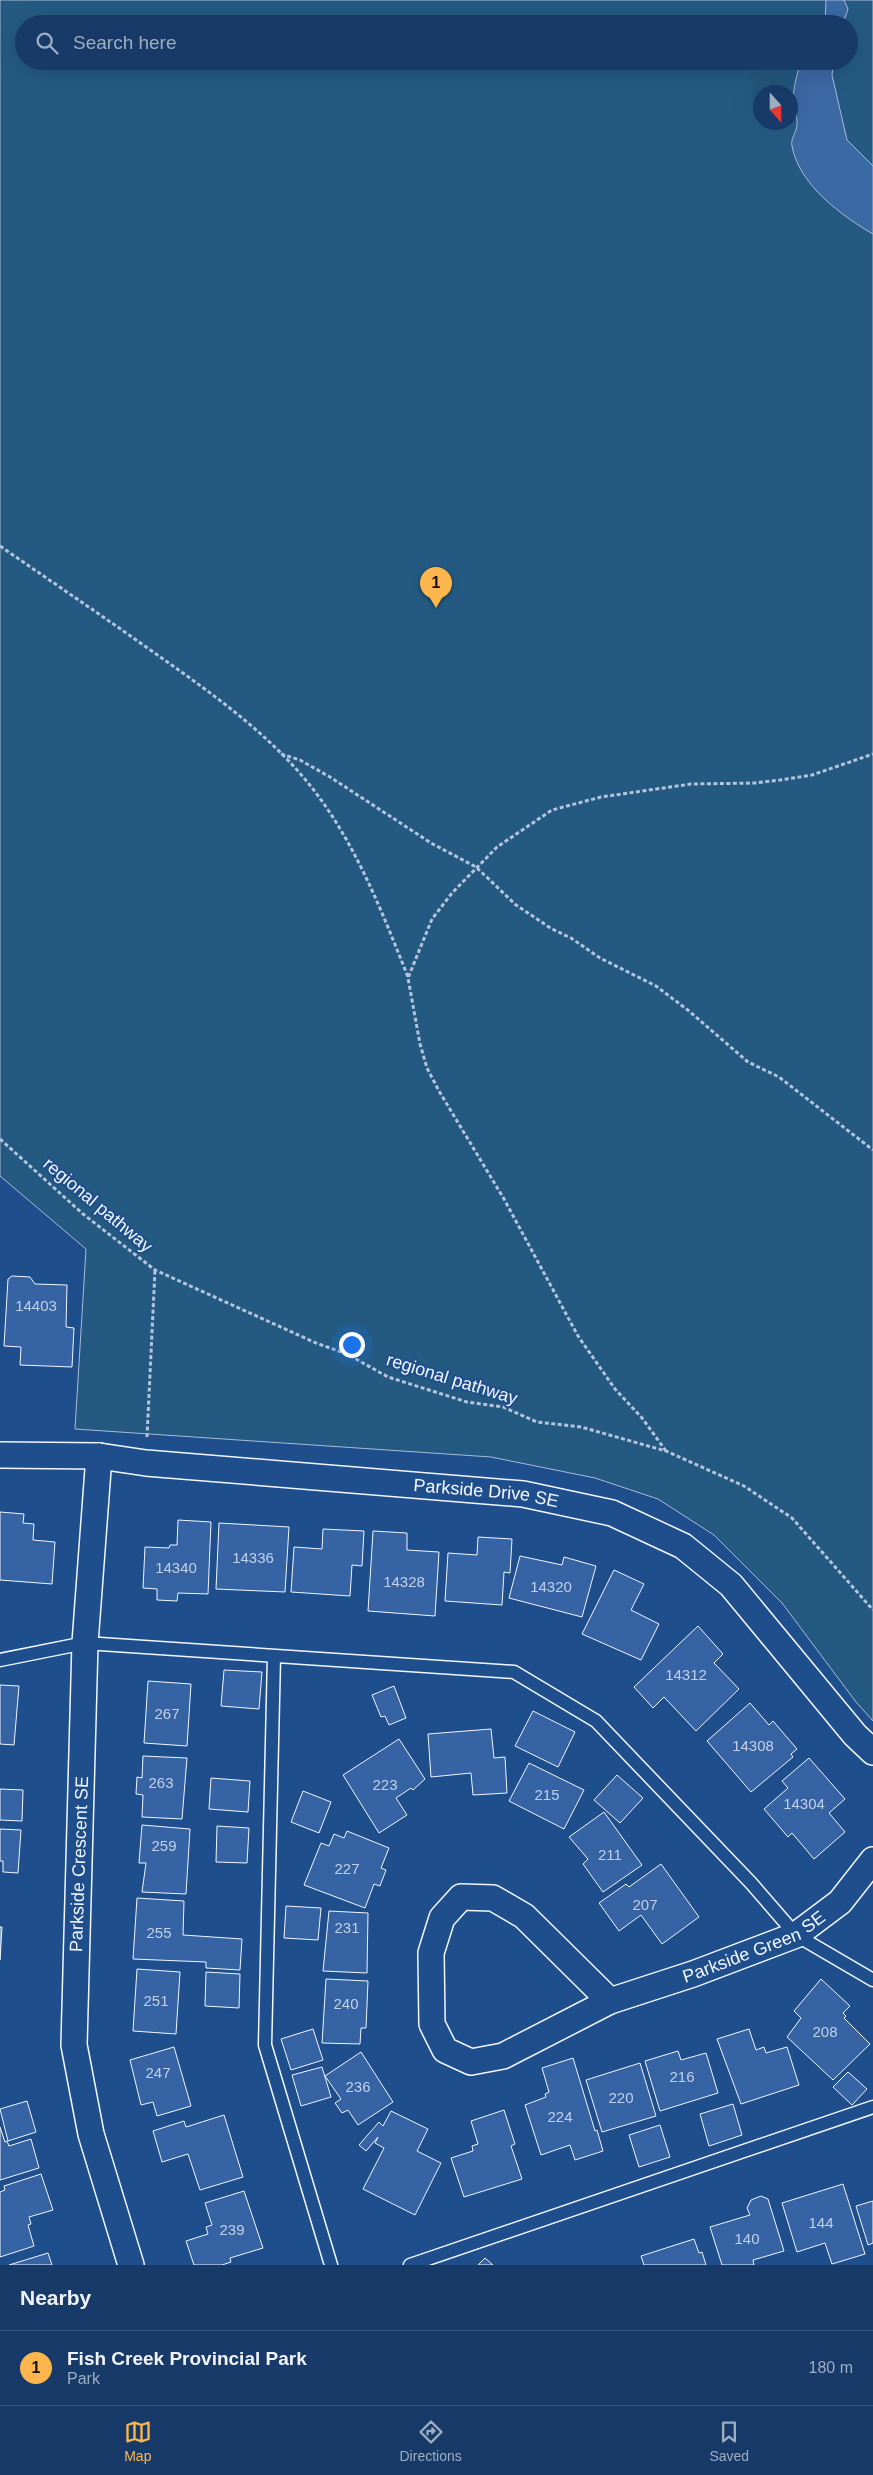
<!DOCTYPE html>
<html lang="en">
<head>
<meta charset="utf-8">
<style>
	:root { --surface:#173a69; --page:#20416f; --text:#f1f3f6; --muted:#9eadc0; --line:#36547d; --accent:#ffb74d }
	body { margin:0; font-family:Helvetica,sans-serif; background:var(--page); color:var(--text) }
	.compass { position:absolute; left:753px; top:85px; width:45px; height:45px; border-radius:50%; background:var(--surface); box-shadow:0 5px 20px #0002; rotate:159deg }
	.you { position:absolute; left:351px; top:1344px; width:18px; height:18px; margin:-12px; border:4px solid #fff; border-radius:50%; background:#1a73e8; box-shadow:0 0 0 8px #1a73e833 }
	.badge { display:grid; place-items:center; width:32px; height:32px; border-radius:50%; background:var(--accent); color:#111; font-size:16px; font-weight:700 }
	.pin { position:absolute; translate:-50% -41px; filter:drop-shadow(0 1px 2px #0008) }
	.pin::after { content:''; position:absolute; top:26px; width:18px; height:15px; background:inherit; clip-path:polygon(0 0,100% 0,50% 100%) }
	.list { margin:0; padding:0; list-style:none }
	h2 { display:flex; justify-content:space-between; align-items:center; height:65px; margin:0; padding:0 20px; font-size:21px }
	h2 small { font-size:16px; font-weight:400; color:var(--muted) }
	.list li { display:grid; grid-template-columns:32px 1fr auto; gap:15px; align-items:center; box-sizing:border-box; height:75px; padding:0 20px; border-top:1px solid var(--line) }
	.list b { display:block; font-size:19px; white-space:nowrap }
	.list p { margin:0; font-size:16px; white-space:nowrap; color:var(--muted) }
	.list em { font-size:16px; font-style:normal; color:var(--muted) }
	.icon { flex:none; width:28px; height:28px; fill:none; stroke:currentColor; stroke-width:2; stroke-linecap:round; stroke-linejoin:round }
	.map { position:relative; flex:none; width:873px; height:2265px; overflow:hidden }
	.search { position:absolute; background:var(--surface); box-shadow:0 5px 20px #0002; left:15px; right:15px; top:15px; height:55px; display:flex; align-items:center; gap:12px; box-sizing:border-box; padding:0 18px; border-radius:28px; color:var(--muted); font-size:19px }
	.sheet { height:140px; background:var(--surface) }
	nav { display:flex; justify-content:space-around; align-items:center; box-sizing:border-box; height:70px; border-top:1px solid var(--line); background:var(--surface); font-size:14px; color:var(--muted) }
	nav a { display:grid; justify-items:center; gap:2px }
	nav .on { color:var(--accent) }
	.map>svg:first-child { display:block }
	.green { fill:#245a82; stroke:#a8bbd7; fill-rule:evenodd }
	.water { fill:#3b69a3; stroke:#a8bbd7 }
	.building { fill:#3563a3; stroke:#f2f6ff }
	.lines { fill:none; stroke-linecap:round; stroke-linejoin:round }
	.lane-casing { stroke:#f2f6ff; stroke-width:15 }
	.street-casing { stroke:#f2f6ff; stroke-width:28 }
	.path { stroke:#b3c4dc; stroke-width:3; stroke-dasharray:4 2.5; stroke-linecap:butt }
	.lane { stroke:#1f4e8c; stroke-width:12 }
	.street { stroke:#1f4e8c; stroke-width:25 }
	.labels { text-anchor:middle; stroke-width:4; stroke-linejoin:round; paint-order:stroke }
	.number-label { font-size:15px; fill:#c3d1e8 }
	.street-label { font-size:18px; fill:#f2f6ff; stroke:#1f4e8c }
</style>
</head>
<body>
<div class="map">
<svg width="873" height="2265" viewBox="0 0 873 2265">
	<rect width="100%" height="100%" fill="#1f4e8c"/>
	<path class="green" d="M 0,0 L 873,0 L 873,1721 L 856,1702 L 782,1603 L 714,1535 L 658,1499 L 595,1478 L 491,1457 L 75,1429 L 86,1249 L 0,1176 ZM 24,24 L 849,24 L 849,61 L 24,61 ZM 760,92 L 790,92 L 790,122 L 760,122 Z"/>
	<path class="water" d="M 826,0 L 844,0 L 848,9 L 843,24 L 825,24 Z
		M 802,61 L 834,61 L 832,75 L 847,140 L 873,166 L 873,234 C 842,216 799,185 792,146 C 790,139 797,132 797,124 C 798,117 793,109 793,102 C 793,91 797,70 802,61 Z"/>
	<path class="building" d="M 12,1276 L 30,1277 L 35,1284 L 67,1285 L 66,1327 L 74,1328 L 72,1367 L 20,1365 L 21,1347 L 4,1346 L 8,1279 Z
		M 0,1512 L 24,1514 L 23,1523 L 34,1524 L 33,1540 L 55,1542 L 52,1584 L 0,1580 Z
		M 178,1520 L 211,1522 L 208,1594 L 178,1593 L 177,1601 L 157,1600 L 157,1589 L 143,1588 L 145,1547 L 169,1548 L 170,1545 L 177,1545 Z
		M 219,1523 L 289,1527 L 285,1592 L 216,1589 Z
		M 323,1529 L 364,1531 L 362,1566 L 352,1565 L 350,1596 L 291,1592 L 294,1547 L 322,1549 Z
		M 373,1531 L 407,1533 L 407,1550 L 439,1552 L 435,1616 L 368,1611 Z
		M 478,1537 L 512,1539 L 510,1573 L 504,1572 L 502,1605 L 445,1601 L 448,1553 L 477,1555 Z
		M 520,1556 L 562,1565 L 564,1557 L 596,1566 L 582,1617 L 509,1598 Z
		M 614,1570 L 644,1584 L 631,1610 L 659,1624 L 641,1660 L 582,1634 Z
		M 698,1626 L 723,1654 L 714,1663 L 739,1689 L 696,1731 L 664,1697 L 653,1708 L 634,1687 Z
		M 224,1670 L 262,1672 L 259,1709 L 221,1706 Z
		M 148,1681 L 191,1684 L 187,1746 L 144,1743 Z
		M 0,1685 L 19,1686 L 14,1745 L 0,1744 Z
		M 394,1686 L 406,1718 L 389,1725 L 385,1716 L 381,1717 L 372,1695 Z
		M 750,1703 L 769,1725 L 773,1721 L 797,1749 L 791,1754 L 793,1757 L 751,1792 L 707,1741 Z
		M 533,1711 L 575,1732 L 558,1767 L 515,1746 Z
		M 491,1729 L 494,1758 L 505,1757 L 507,1793 L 473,1795 L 471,1773 L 431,1777 L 428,1734 Z
		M 399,1739 L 425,1779 L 413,1790 L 411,1788 L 396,1798 L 407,1815 L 379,1833 L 343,1775 Z
		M 143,1756 L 187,1758 L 182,1819 L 142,1817 L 143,1795 L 136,1794 L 137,1777 L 142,1778 Z
		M 809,1758 L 845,1799 L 829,1813 L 845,1832 L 814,1859 L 792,1833 L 788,1837 L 764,1809 L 788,1788 L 782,1781 Z
		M 529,1763 L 584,1790 L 564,1829 L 509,1801 Z
		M 617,1775 L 643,1798 L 620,1823 L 594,1800 Z
		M 211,1778 L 250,1781 L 248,1812 L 209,1809 Z
		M 0,1789 L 23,1790 L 22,1821 L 0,1820 Z
		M 303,1791 L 331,1802 L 319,1833 L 291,1822 Z
		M 604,1812 L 642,1865 L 603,1892 L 583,1864 L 588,1859 L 569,1837 Z
		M 142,1825 L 190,1829 L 186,1894 L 142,1892 L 146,1863 L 139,1863 Z
		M 217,1826 L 249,1828 L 247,1863 L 216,1862 Z
		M 0,1829 L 21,1830 L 18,1873 L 3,1872 L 3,1861 L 0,1861 Z
		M 347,1831 L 389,1848 L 381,1868 L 386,1870 L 380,1886 L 374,1884 L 365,1908 L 304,1885 L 321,1843 L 329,1846 L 334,1834 L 344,1838 Z
		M 661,1864 L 699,1917 L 662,1944 L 641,1915 L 619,1931 L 599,1903 L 626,1884 L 629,1887 Z
		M 137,1898 L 184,1901 L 183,1935 L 242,1939 L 240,1970 L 206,1968 L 206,1962 L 133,1959 Z
		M 286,1906 L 321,1908 L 318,1940 L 284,1938 Z
		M 329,1911 L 368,1913 L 367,1973 L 323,1971 Z
		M 0,1927 L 2,1927 L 0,1960 Z
		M 137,1969 L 180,1972 L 176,2034 L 133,2031 Z
		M 206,1972 L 240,1974 L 239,2008 L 205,2006 Z
		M 326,1979 L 368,1981 L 366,2028 L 361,2028 L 360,2044 L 322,2043 Z
		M 821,1979 L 850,2006 L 843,2013 L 846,2016 L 844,2018 L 870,2044 L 833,2080 L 787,2037 L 801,2018 L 794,2011 Z
		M 313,2029 L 323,2060 L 291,2070 L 281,2039 Z
		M 749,2029 L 756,2050 L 764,2047 L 766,2053 L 787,2047 L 799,2085 L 741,2104 L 717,2039 Z
		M 174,2047 L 191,2106 L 157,2116 L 153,2102 L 141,2105 L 130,2060 Z
		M 678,2051 L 681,2060 L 706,2053 L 718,2093 L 660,2111 L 645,2061 Z
		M 361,2052 L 393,2102 L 358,2125 L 348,2110 L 342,2113 L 335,2103 L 341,2099 L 325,2076 Z
		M 573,2058 L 595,2131 L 597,2130 L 603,2151 L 575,2160 L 570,2145 L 541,2155 L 525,2105 L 546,2097 L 545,2094 L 549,2092 L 542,2068 Z
		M 640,2063 L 656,2116 L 602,2132 L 586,2080 Z
		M 322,2067 L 331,2097 L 301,2106 L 292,2075 Z
		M 848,2072 L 867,2089 L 852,2105 L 833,2087 Z
		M 27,2101 L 36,2132 L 8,2141 L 0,2109 Z
		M 733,2104 L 742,2135 L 709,2146 L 700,2114 Z
		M 504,2110 L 515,2144 L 511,2146 L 522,2179 L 464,2197 L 451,2158 L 473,2151 L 472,2146 L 478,2144 L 471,2121 Z
		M 391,2111 L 428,2129 L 417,2151 L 441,2163 L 415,2215 L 363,2189 L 384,2148 L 375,2143 L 378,2137 L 366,2151 L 359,2145 L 379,2122 L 383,2126 Z
		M 224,2115 L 243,2177 L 200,2190 L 188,2154 L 162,2162 L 153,2131 L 184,2121 L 186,2127 Z
		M 660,2125 L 670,2157 L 639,2167 L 629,2135 Z
		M 0,2127 L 5,2142 L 7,2141 L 9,2146 L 31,2139 L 39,2168 L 0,2180 Z
		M 41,2174 L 53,2210 L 29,2217 L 31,2224 L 28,2225 L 34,2246 L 0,2257 L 0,2192 L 5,2190 L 4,2186 Z
		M 843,2184 L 865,2254 L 832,2264 L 825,2243 L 797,2252 L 782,2203 Z
		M 244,2191 L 263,2248 L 230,2258 L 231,2262 L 222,2265 L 194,2265 L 186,2241 L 208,2234 L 206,2227 L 212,2225 L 205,2203 Z
		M 761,2196 L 768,2199 L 784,2251 L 753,2260 L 754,2265 L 722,2265 L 710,2227 L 750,2215 L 747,2208 L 751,2200 Z
		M 873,2201 L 873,2243 L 868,2245 L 856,2206 Z
		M 694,2239 L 699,2253 L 702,2252 L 706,2265 L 644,2265 L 641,2256 Z
		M 48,2253 L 52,2265 L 9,2265 Z
		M 485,2258 L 493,2265 L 478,2265 Z"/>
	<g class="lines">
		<g class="lane-casing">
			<path id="lane" d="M 274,1656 L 265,2045 L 331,2265
				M 0,1660 L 85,1643 L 514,1672 L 596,1721 L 751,1883 L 796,1935 L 873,1980
				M 410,2265 L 873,2107"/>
		</g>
		<g class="street-casing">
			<g id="street">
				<path id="s1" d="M 0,1455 L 99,1456 L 146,1463 L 523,1494 L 612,1513 L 683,1546 L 731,1585 L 855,1735 L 873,1752"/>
				<path d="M 99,1456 L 85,1643 L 74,2045 L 91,2134 L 131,2265"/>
				<path d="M 461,1897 L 493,1898 L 524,1916 L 610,2001 L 503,2056 L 471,2062 L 445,2050 L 432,2024 L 431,1953 L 442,1918 Z"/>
				<path id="s2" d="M 610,2001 L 693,1974 L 796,1935 L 840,1902 L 873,1860"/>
			</g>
		</g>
		<path class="path" d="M 0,546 C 52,582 104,617 156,654 C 217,697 281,742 324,804 C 361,857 384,917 408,977
			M 281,754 L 300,760 L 330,777 L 431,843 L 476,867 L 516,905 L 552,929 L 571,938 L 600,958 L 656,986 L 689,1011 L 748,1062 L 779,1077 L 873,1150
			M 0,1139 L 83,1214 L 155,1270 L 316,1343 L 347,1354 L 388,1377 L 467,1402 L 503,1407 L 537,1422 L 581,1427 L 666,1451 L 744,1486 L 792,1518 L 873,1610
			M 147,1437 L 155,1270
			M 666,1451 L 642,1418 L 615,1389 L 578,1336 L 504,1199 L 439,1091 L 427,1068 L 420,1044 L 408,978 L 432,919 L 452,893 L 497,847 L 552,810 L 601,797 L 691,784 L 755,783 L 780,780 L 812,775 L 873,754"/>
		<use href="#lane" class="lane"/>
		<use href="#street" class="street"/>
	</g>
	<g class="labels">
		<g class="number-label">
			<text x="36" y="1311">14403</text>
			<text x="253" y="1563">14336</text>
			<text x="176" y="1573">14340</text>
			<text x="404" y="1587">14328</text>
			<text x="551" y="1592">14320</text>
			<text x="686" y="1680">14312</text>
			<text x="167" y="1719">267</text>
			<text x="753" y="1751">14308</text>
			<text x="161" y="1788">263</text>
			<text x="385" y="1790">223</text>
			<text x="547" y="1800">215</text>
			<text x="804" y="1809">14304</text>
			<text x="164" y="1851">259</text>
			<text x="610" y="1860">211</text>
			<text x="347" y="1874">227</text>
			<text x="645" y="1910">207</text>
			<text x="347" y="1933">231</text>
			<text x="159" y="1938">255</text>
			<text x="156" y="2006">251</text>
			<text x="346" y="2009">240</text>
			<text x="825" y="2037">208</text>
			<text x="158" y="2078">247</text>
			<text x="682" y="2082">216</text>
			<text x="358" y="2092">236</text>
			<text x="621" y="2103">220</text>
			<text x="560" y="2122">224</text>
			<text x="821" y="2228">144</text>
			<text x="232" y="2235">239</text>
			<text x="747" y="2244">140</text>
		</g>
		<g class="street-label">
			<text transform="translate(98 1205) rotate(40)" y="6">regional pathway</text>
			<text transform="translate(452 1379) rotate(17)" y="6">regional pathway</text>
			<text dy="6" stroke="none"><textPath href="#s1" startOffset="488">Parkside Drive SE</textPath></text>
			<text transform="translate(79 1864) rotate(-88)" y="6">Parkside Crescent SE</text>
			<text dy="6" stroke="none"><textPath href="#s2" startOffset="154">Parkside Green SE</textPath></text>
		</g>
	</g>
</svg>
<svg class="compass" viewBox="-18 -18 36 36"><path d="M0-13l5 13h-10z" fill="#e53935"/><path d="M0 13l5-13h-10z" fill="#9eadc0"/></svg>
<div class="you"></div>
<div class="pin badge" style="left:436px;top:608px">1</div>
<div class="search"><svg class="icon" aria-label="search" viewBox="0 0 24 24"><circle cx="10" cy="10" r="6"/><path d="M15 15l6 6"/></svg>Search here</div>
</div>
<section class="sheet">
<h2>Nearby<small></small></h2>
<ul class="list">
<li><span class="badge">1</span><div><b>Fish Creek Provincial Park</b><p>Park</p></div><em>180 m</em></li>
</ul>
</section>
<nav>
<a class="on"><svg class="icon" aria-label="map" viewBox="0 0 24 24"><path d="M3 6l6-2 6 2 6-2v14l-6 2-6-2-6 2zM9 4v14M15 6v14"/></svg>Map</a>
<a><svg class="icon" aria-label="directions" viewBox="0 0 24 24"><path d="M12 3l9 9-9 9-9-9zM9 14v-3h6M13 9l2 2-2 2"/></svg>Directions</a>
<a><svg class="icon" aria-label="saved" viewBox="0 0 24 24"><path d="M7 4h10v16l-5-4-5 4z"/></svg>Saved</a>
</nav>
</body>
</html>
